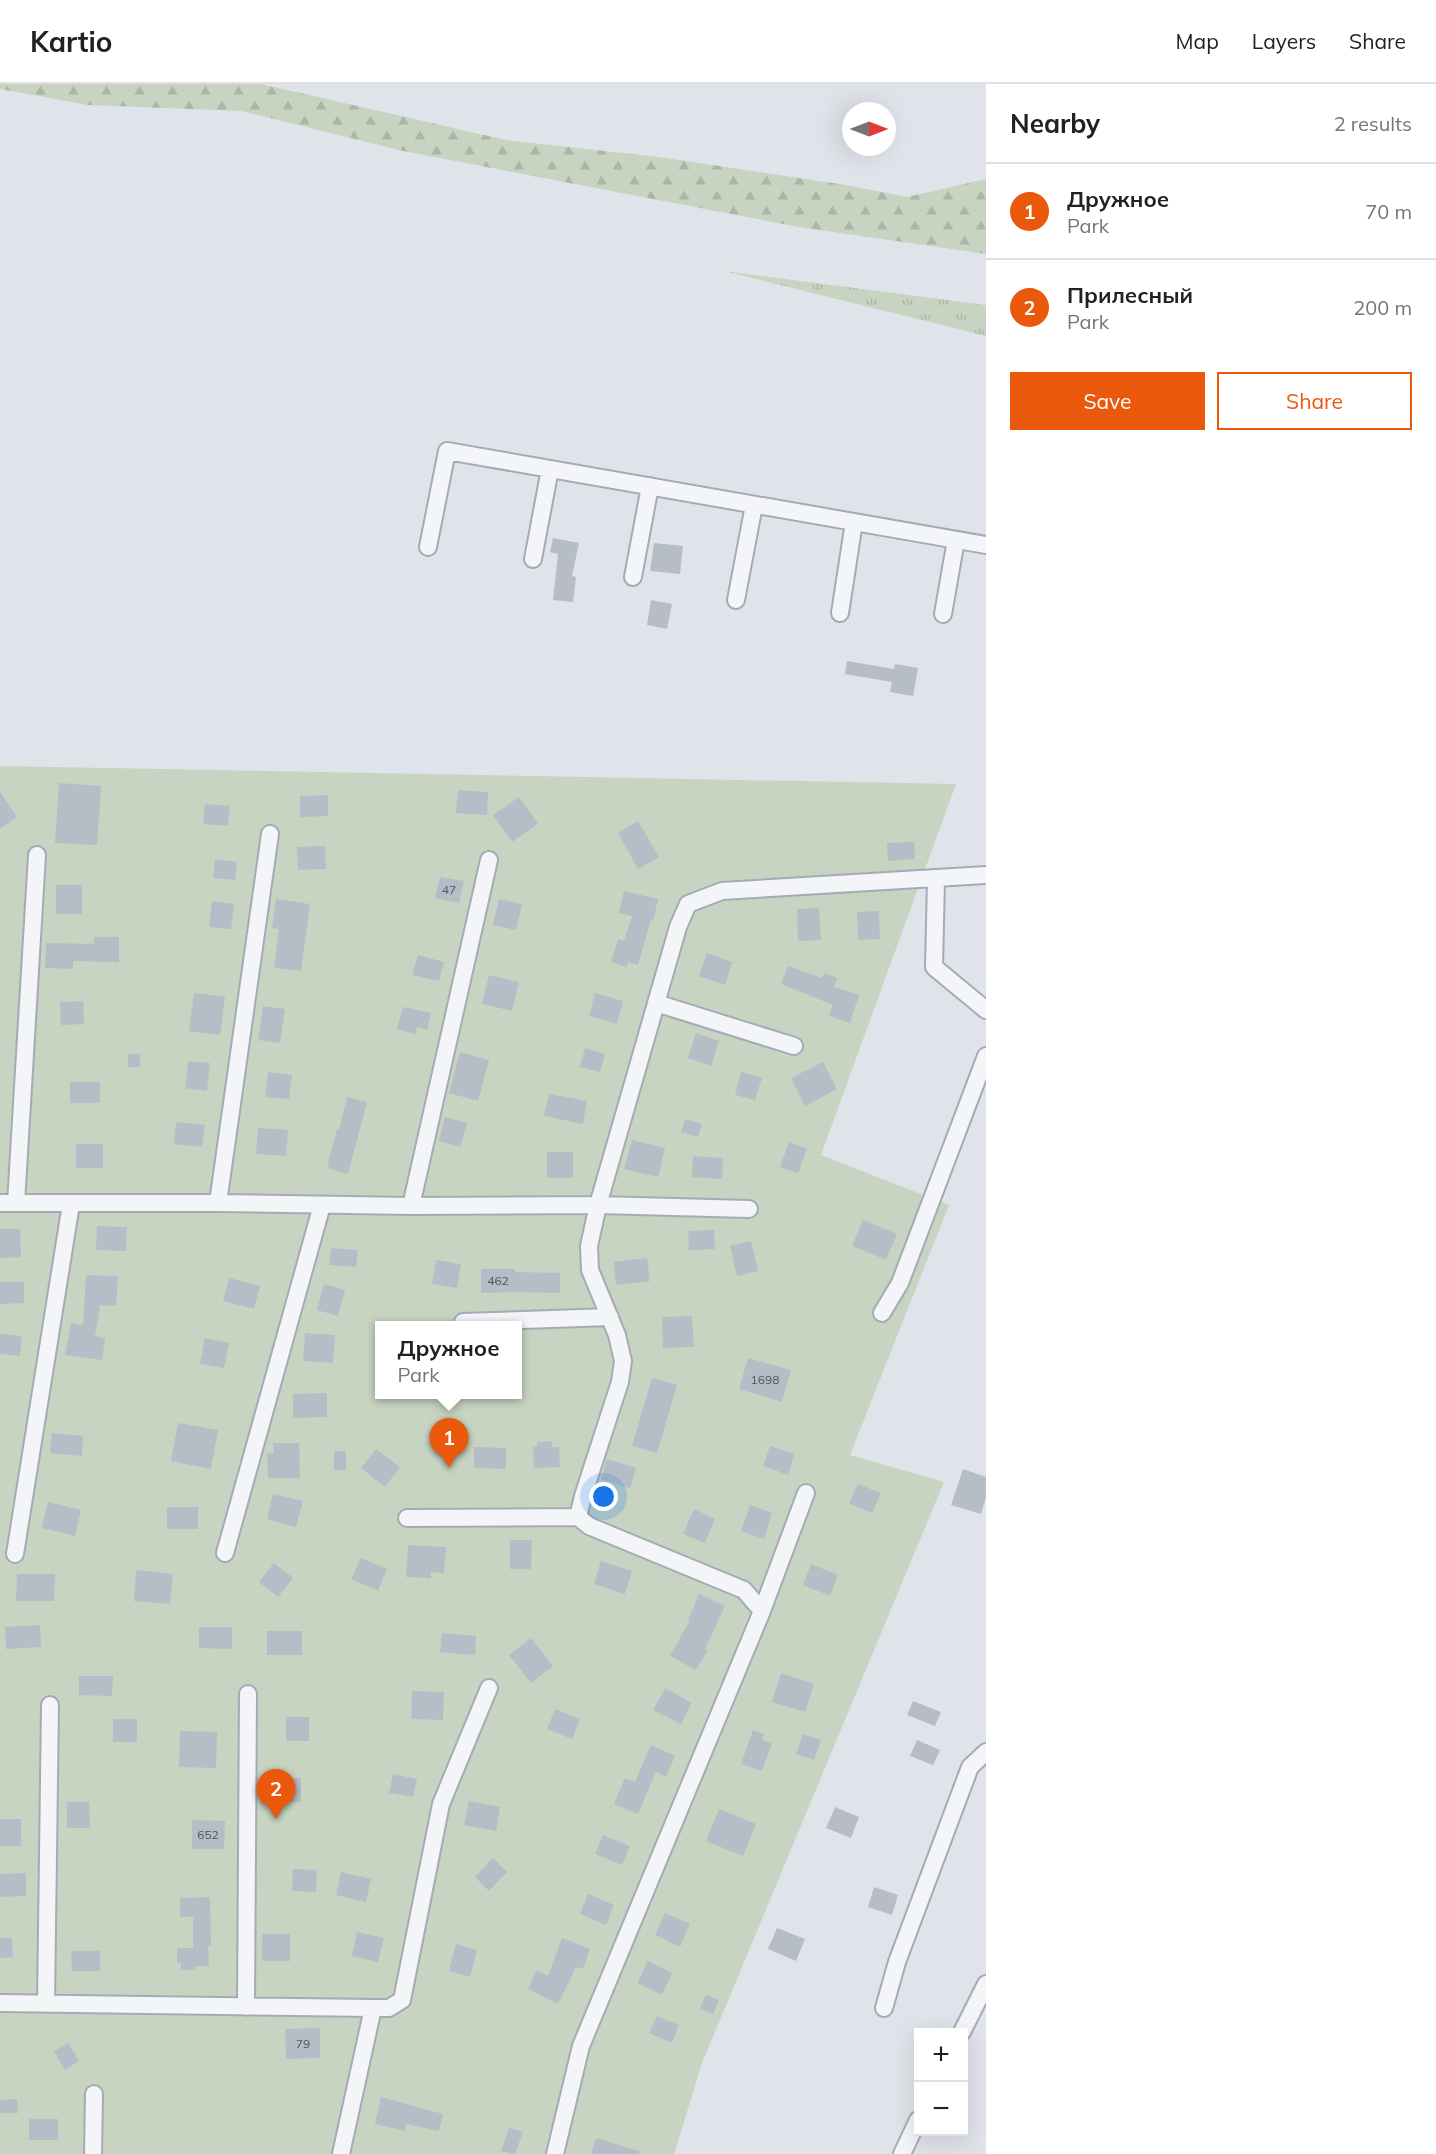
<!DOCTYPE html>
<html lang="en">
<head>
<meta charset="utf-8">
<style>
	:root { --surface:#fff; --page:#f2f2f2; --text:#202124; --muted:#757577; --line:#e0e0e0; --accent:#ea580c }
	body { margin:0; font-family:Mulish,sans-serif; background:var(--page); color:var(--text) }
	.controls { position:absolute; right:18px; bottom:18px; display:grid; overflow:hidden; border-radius:0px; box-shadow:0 6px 24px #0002 }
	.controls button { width:54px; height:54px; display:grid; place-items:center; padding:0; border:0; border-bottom:2px solid var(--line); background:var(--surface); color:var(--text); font:30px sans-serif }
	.compass { position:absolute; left:842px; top:18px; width:54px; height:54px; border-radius:50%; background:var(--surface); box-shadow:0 6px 24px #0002; rotate:90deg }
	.you { position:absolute; left:604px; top:1413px; width:21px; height:21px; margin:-15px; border:4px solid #fff; border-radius:50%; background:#1a73e8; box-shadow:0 0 0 9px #1a73e833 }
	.badge { display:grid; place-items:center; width:39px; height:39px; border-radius:50%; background:var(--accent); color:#fff; font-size:20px; font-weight:700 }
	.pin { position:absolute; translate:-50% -50px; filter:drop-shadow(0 2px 3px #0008) }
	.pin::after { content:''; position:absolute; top:32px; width:21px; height:18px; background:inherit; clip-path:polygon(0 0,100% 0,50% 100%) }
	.popup { position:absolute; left:375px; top:1237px; width:147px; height:78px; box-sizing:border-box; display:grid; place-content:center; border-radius:0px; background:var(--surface); filter:drop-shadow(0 2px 4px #0005); font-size:20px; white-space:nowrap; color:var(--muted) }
	.popup b { font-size:22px; color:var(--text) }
	.popup::after { content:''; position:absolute; left:50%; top:100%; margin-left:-12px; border:12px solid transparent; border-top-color:var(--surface) }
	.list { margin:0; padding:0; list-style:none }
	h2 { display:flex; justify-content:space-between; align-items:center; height:78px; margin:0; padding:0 24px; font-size:26px }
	h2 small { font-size:20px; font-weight:400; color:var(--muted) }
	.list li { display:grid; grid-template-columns:39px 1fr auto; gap:18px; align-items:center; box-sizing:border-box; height:96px; padding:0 24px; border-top:2px solid var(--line) }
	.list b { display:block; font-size:22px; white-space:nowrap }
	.list p { margin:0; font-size:20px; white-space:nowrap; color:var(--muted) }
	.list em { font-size:20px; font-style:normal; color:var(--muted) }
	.actions { display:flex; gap:12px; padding:18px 24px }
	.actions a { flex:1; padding:14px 0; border:2px solid var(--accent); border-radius:0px; text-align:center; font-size:21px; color:var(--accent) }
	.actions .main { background:var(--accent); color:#fff }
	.map { position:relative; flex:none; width:986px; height:2070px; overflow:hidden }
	header { display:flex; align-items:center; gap:36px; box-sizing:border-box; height:84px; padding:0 30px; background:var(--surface); border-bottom:2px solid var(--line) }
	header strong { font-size:28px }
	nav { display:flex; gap:33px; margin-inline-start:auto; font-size:21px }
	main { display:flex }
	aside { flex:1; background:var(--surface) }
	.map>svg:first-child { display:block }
	.grass { fill:url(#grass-tufts) }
	.forest { fill:url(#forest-firs) }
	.green { fill:#c6d4c1; fill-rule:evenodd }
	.building { fill:#b7bdc7 }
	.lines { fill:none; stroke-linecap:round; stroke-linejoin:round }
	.minor-casing { stroke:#a5abb4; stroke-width:20 }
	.minor { stroke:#f3f5f8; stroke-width:16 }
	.labels { text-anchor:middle; stroke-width:4.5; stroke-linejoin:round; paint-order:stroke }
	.number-label { font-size:12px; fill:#4c5563 }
</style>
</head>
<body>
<header>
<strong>Kartio</strong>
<nav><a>Map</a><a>Layers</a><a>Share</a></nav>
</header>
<main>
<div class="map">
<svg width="986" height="2070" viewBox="0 0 986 2070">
	<defs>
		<pattern id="grass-tufts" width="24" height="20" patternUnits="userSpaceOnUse" patternTransform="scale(1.5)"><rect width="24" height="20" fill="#c6d4c1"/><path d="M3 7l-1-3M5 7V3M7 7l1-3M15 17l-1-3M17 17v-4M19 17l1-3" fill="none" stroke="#aab6a7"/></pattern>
		<pattern id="forest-firs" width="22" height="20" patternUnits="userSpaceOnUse" patternTransform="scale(1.5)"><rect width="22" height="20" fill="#c6d4c1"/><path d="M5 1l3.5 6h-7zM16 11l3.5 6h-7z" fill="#aab6a7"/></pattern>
	</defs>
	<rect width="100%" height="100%" fill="#e0e4ea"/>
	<path class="grass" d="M 724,187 L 986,221 L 986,252 Z"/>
	<path class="forest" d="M 0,0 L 261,0 L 506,56 L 659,73 L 846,101 L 907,113 L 986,95 L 986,170 L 799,143 L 403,67 L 242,27 L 88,21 L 0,5 Z"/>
	<path class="green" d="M 0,682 L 956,700 L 821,1071 L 949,1121 L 850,1371 L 944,1398 L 702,1979 L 674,2070 L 0,2070 ZM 380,1242 L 518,1242 L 518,1310 L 380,1310 Z"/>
	<path class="building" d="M 553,454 L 579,459 L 572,492 L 576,493 L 573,518 L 553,516 L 558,470 L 550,468 Z
		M 654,459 L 683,462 L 680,490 L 650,487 Z
		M 651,516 L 672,520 L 667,545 L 647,541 Z
		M 847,577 L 894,585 L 895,580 L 918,584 L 913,612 L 890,608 L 892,598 L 845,590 Z
		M 59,699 L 101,702 L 97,761 L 55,759 Z
		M 458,706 L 488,708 L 487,731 L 456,729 Z
		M 0,708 L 17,733 L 0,745 Z
		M 328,711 L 328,732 L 300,733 L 300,712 Z
		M 519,713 L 538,740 L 512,758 L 493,731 Z
		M 205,720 L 230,722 L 228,742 L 203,740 Z
		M 638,737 L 659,773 L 638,785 L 618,749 Z
		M 914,758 L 915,775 L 888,777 L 887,759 Z
		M 325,762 L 326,785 L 298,786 L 297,763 Z
		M 215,775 L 237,778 L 235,796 L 213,794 Z
		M 440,793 L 464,797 L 459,819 L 435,814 Z
		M 56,801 L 82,801 L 82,830 L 56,830 Z
		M 624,807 L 658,815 L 653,837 L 651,836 L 638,881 L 628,878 L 627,883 L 611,878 L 618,855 L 624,857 L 632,832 L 619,829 Z
		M 276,815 L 310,820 L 301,887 L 274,884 L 279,845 L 272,844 Z
		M 499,815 L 522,820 L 516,846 L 493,841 Z
		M 212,817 L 234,820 L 231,845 L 209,843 Z
		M 819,824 L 821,856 L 798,857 L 797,825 Z
		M 879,827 L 880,855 L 858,856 L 857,828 Z
		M 94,853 L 119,853 L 119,878 L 73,877 L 73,885 L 45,884 L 46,859 L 94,860 Z
		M 707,869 L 732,878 L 725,901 L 699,892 Z
		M 418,871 L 444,878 L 439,897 L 412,891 Z
		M 788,882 L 822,894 L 824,889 L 837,894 L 834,903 L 859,911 L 850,939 L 829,932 L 833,921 L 781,900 Z
		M 489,891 L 519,898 L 512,927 L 482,920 Z
		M 194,909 L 225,913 L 220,951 L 189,947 Z
		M 595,909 L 623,917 L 617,940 L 589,932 Z
		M 83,917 L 84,940 L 61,941 L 60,918 Z
		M 263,922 L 285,925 L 280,959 L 258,956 Z
		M 403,923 L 431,929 L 427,946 L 417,943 L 415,950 L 397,945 Z
		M 696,949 L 719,957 L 711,982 L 688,974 Z
		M 585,964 L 605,970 L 600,988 L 580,983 Z
		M 460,968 L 489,976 L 478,1017 L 449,1009 Z
		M 128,970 L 140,970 L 140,983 L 128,983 Z
		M 188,977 L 210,979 L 207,1007 L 185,1004 Z
		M 823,978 L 837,1005 L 805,1022 L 791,994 Z
		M 268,988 L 292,991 L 289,1015 L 265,1013 Z
		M 741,988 L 762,994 L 755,1016 L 735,1011 Z
		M 70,998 L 100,998 L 100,1019 L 70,1019 Z
		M 549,1010 L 587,1017 L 583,1040 L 544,1032 Z
		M 347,1013 L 367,1018 L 348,1090 L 327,1084 L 337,1045 L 339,1046 Z
		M 445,1033 L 467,1039 L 460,1063 L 439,1057 Z
		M 685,1035 L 702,1040 L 698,1053 L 681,1048 Z
		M 176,1038 L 205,1041 L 202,1063 L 174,1060 Z
		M 258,1044 L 288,1046 L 286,1072 L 256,1070 Z
		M 632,1056 L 665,1064 L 658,1093 L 624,1085 Z
		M 789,1058 L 807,1065 L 798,1089 L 780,1083 Z
		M 76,1060 L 103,1060 L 103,1084 L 76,1084 Z
		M 547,1068 L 573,1068 L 573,1094 L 547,1094 Z
		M 693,1072 L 723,1074 L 722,1095 L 692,1093 Z
		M 863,1136 L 897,1150 L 886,1176 L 852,1162 Z
		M 97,1142 L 127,1143 L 126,1167 L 96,1166 Z
		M 0,1145 L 20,1145 L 21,1173 L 0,1174 Z
		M 714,1146 L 715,1165 L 689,1166 L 688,1147 Z
		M 751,1157 L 758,1187 L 737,1192 L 730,1162 Z
		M 331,1164 L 358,1166 L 356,1183 L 329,1181 Z
		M 647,1174 L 650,1197 L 616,1201 L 614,1178 Z
		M 436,1176 L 461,1180 L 457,1204 L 432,1200 Z
		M 481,1185 L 515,1185 L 515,1188 L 560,1189 L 560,1209 L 515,1208 L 481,1209 Z
		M 86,1191 L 118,1192 L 116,1222 L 100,1221 L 95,1252 L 105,1254 L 102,1276 L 65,1271 L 71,1239 L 83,1241 Z
		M 229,1194 L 260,1202 L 254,1225 L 223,1217 Z
		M 0,1198 L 24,1198 L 24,1219 L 0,1220 Z
		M 324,1200 L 345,1206 L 338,1232 L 317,1226 Z
		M 692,1232 L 694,1263 L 663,1264 L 662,1233 Z
		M 305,1249 L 335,1251 L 333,1279 L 303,1277 Z
		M 0,1250 L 22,1252 L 20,1272 L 0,1270 Z
		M 205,1254 L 229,1259 L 224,1284 L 200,1280 Z
		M 748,1274 L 791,1286 L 782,1318 L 739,1305 Z
		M 652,1294 L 677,1301 L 657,1369 L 632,1362 Z
		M 327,1309 L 327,1333 L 293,1334 L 293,1310 Z
		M 178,1339 L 218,1346 L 211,1385 L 171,1377 Z
		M 52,1349 L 83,1352 L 82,1372 L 50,1369 Z
		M 552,1357 L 552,1363 L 559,1363 L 560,1383 L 534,1384 L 533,1363 L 537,1363 L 537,1358 Z
		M 273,1359 L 299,1359 L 300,1394 L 268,1394 L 267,1370 L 274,1369 Z
		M 770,1362 L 794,1370 L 788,1391 L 763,1382 Z
		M 474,1363 L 506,1364 L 506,1385 L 474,1384 Z
		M 376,1365 L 400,1383 L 385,1403 L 361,1384 Z
		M 334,1367 L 346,1367 L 346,1386 L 334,1386 Z
		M 607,1375 L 636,1384 L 630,1404 L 601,1395 Z
		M 963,1385 L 986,1393 L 986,1413 L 981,1430 L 951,1421 Z
		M 858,1400 L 881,1409 L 872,1429 L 849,1419 Z
		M 273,1410 L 303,1417 L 296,1443 L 267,1435 Z
		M 48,1418 L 81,1426 L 75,1452 L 42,1444 Z
		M 750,1421 L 772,1429 L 764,1455 L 741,1447 Z
		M 167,1423 L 198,1423 L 198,1445 L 167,1445 Z
		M 694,1425 L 715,1435 L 705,1459 L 683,1450 Z
		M 510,1456 L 532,1456 L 531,1485 L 510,1485 Z
		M 408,1461 L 446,1463 L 444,1489 L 431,1488 L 431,1494 L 406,1493 Z
		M 361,1474 L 387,1485 L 378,1507 L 351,1495 Z
		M 601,1477 L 632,1487 L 625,1510 L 594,1500 Z
		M 274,1479 L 293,1494 L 278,1513 L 259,1498 Z
		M 811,1480 L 838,1491 L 830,1512 L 803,1501 Z
		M 136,1486 L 173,1490 L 170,1520 L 134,1517 Z
		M 17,1490 L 55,1490 L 54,1517 L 16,1517 Z
		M 699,1510 L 725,1522 L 705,1565 L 708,1566 L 696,1586 L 670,1572 L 690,1536 L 688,1536 Z
		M 40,1541 L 41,1563 L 6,1565 L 5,1543 Z
		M 199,1543 L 232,1543 L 232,1565 L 199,1564 Z
		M 267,1547 L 302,1547 L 302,1571 L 267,1571 Z
		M 442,1549 L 476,1552 L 475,1571 L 440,1568 Z
		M 531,1554 L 553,1582 L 531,1599 L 509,1571 Z
		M 781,1589 L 814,1600 L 805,1628 L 772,1618 Z
		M 79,1592 L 113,1592 L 112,1612 L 79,1611 Z
		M 665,1604 L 692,1619 L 681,1640 L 653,1626 Z
		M 412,1607 L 444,1608 L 443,1636 L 411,1635 Z
		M 913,1617 L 941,1628 L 935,1642 L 907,1631 Z
		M 555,1625 L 580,1635 L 572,1655 L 547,1645 Z
		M 286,1633 L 309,1633 L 309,1657 L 286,1657 Z
		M 113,1635 L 137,1635 L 137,1658 L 113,1658 Z
		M 753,1646 L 764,1650 L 762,1656 L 772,1659 L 762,1687 L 741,1680 Z
		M 180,1647 L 217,1648 L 216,1684 L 179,1683 Z
		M 803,1650 L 821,1656 L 814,1676 L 796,1670 Z
		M 917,1656 L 940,1666 L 933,1681 L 910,1672 Z
		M 651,1661 L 675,1672 L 666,1693 L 656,1688 L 638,1730 L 614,1720 L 625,1694 L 635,1698 Z
		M 393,1690 L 417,1695 L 413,1713 L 389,1709 Z
		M 301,1694 L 301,1718 L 274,1719 L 273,1695 Z
		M 469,1717 L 500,1723 L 496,1747 L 464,1741 Z
		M 67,1718 L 89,1718 L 90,1744 L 67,1744 Z
		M 835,1723 L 859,1733 L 851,1754 L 826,1744 Z
		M 719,1725 L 756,1740 L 743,1772 L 706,1757 Z
		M 0,1735 L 21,1735 L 21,1762 L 0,1762 Z
		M 192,1736 L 225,1737 L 224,1765 L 192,1765 Z
		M 603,1751 L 630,1762 L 622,1781 L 595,1770 Z
		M 493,1774 L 507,1788 L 489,1807 L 475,1793 Z
		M 293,1785 L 317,1786 L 316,1808 L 292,1807 Z
		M 341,1788 L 371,1795 L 366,1818 L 336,1811 Z
		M 26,1789 L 26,1812 L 0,1813 L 0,1790 Z
		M 874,1803 L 898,1811 L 892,1831 L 868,1823 Z
		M 588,1810 L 614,1821 L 606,1841 L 580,1830 Z
		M 210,1813 L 211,1862 L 208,1862 L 209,1882 L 195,1882 L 196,1886 L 181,1886 L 181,1879 L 177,1879 L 177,1864 L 193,1864 L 193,1833 L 180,1833 L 180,1814 Z
		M 665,1829 L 690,1840 L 680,1863 L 655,1851 Z
		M 777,1844 L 805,1855 L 796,1877 L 768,1865 Z
		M 357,1848 L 384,1854 L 378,1878 L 352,1872 Z
		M 262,1850 L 290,1850 L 290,1877 L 262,1877 Z
		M 0,1854 L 12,1854 L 13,1873 L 0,1874 Z
		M 562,1854 L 590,1865 L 583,1885 L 576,1883 L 558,1920 L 528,1905 L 537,1886 L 548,1892 Z
		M 456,1860 L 477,1866 L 470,1893 L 449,1887 Z
		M 71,1867 L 100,1867 L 100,1887 L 72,1887 Z
		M 648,1877 L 672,1889 L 662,1911 L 637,1899 Z
		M 706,1911 L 719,1916 L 713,1930 L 700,1924 Z
		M 657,1932 L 679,1941 L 672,1959 L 649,1949 Z
		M 320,1944 L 320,1974 L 286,1975 L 285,1945 Z
		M 68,1959 L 79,1977 L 65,1986 L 54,1967 Z
		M 381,2013 L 443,2030 L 439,2047 L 406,2040 L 405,2047 L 375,2040 Z
		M 17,2015 L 18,2029 L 0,2029 L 0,2016 Z
		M 29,2035 L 58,2035 L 58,2056 L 29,2056 Z
		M 509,2044 L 523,2048 L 515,2070 L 501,2067 Z
		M 596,2054 L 639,2067 L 639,2070 L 591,2070 Z"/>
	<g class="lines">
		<g class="minor-casing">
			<path id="minor" d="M 428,463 L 447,367 L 986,461
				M 533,475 L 550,385
				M 633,493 L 650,402
				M 736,516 L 754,421
				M 840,529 L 854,438
				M 943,530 L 956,456
				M 936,795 L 934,883 L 986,926
				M 656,919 L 794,962
				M 0,1119 L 218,1119 L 411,1122 L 598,1121 L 749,1125
				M 16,1119 L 37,771
				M 218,1119 L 270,750
				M 411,1122 L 489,776
				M 882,1229 L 900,1199 L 986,972
				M 463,1238 L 610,1233
				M 407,1434 L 578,1433
				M 225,1469 L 322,1121
				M 15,1470 L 71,1120
				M 762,1527 L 806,1409
				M 0,1919 L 373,1924
				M 46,1920 L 50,1621
				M 246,1923 L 248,1610
				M 884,1924 L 897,1878 L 970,1683 L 986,1668
				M 962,1948 L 986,1900
				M 93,2070 L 94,2010
				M 341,2070 L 373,1924 L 389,1924 L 402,1916 L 441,1720 L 489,1604
				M 555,2070 L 581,1962 L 762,1527 L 744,1506 L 589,1442 L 578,1433 L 583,1412 L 620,1298 L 623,1277 L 617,1251 L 590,1186 L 589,1162 L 598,1121 L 678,843 L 688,820 L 722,807 L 986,791
				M 902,2070 L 918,2036"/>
		</g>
		<use href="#minor" class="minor"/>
	</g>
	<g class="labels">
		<g class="number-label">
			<text x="449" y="810">47</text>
			<text x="498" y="1201">462</text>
			<text x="765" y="1300">1698</text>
			<text x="208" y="1755">652</text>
			<text x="303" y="1964">79</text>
		</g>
	</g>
</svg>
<div class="controls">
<button>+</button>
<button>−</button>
</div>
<svg class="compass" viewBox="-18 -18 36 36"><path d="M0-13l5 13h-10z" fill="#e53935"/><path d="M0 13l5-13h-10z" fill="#757577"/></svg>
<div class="you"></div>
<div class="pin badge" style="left:449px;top:1384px">1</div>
<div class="popup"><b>Дружное</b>Park</div>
<div class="pin badge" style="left:276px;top:1735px">2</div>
</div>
<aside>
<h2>Nearby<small>2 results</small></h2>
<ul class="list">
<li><span class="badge">1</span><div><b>Дружное</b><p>Park</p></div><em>70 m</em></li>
<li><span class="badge">2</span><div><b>Прилесный</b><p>Park</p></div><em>200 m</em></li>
</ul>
<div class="actions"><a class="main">Save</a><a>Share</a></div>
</aside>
</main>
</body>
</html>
